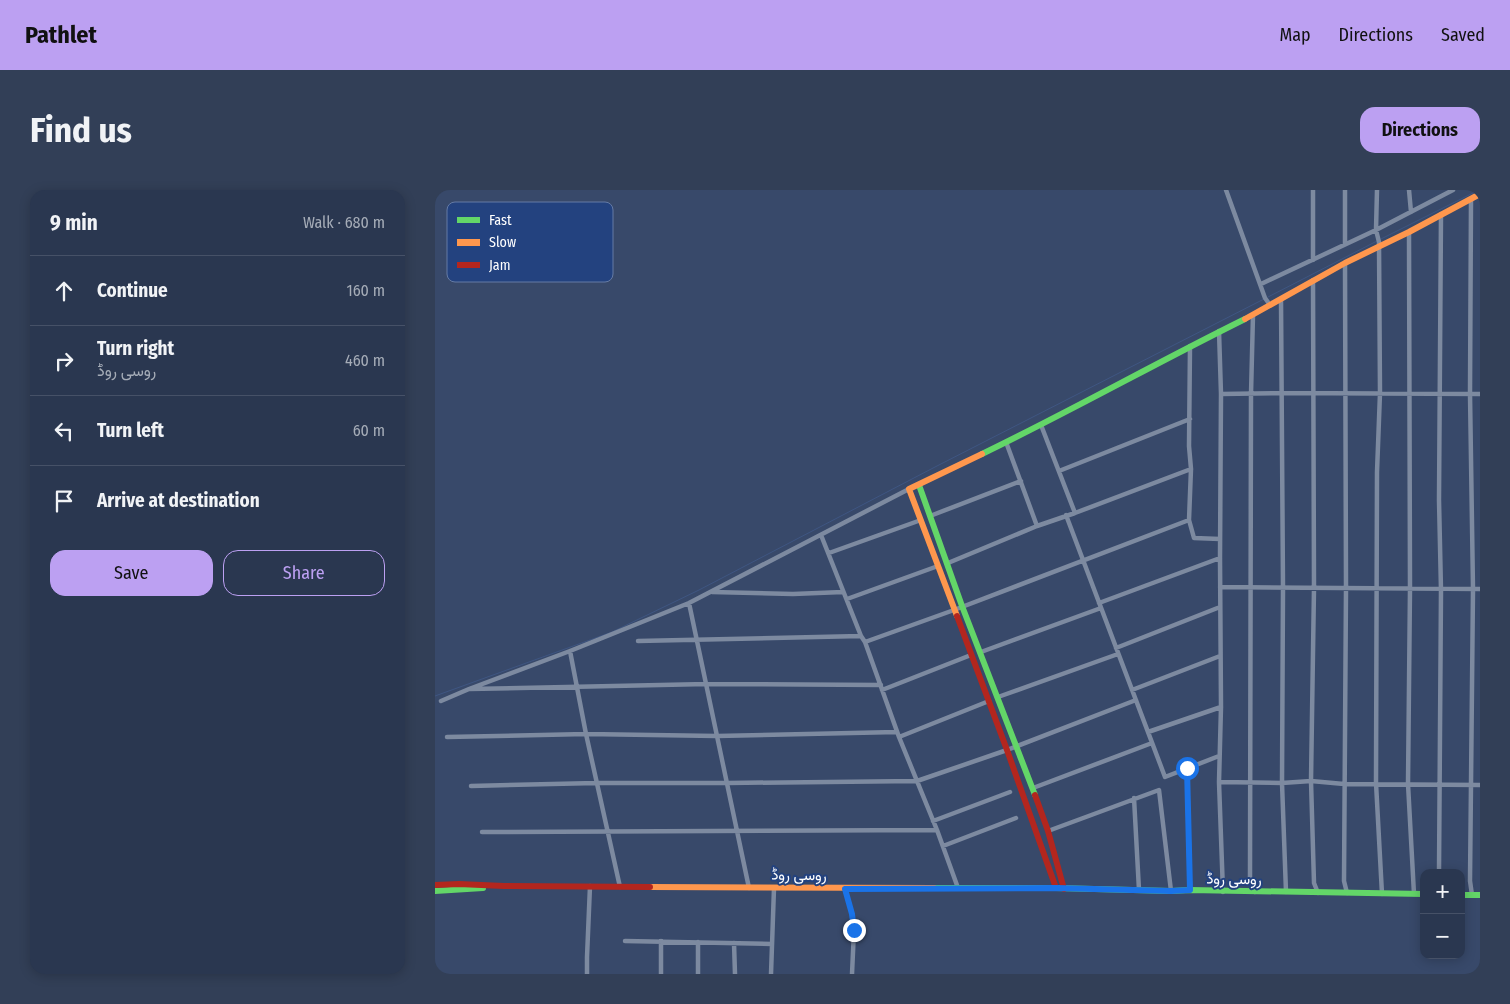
<!DOCTYPE html>
<html lang="en">
<head>
<meta charset="utf-8">
<style>
	:root { --surface:#2a3750; --page:#323f57; --text:#f1f3f6; --muted:#a5acb7; --line:#465167; --accent:#bca0f2 }
	body { margin:0; font-family:"Fira Sans Condensed",Vazirmatn,sans-serif; background:var(--page); color:var(--text) }
	.controls { position:absolute; right:15px; bottom:15px; display:grid; overflow:hidden; border-radius:10px; box-shadow:0 2px 12px #0003 }
	.controls button { width:45px; height:45px; display:grid; place-items:center; padding:0; border:0; border-bottom:1px solid var(--line); background:var(--surface); color:var(--text); font:25px sans-serif }
	.stop { position:absolute; width:15px; height:15px; margin:-11px; border:4px solid #1a73e8; border-radius:50%; background:#fff }
	.stop.end { background:#1a73e8; border-color:#fff; box-shadow:0 1px 5px #0008 }
	.list { margin:0; padding:0; list-style:none }
	h2 { display:flex; justify-content:space-between; align-items:center; height:65px; margin:0; padding:0 20px; font-size:21px }
	h2 small { font-size:16px; font-weight:400; color:var(--muted) }
	.list li { display:grid; grid-template-columns:32px 1fr auto; gap:15px; align-items:center; box-sizing:border-box; height:70px; padding:0 20px; border-top:1px solid var(--line) }
	.list b { display:block; font-size:19px; white-space:nowrap }
	.list p { margin:0; font-size:16px; white-space:nowrap; color:var(--muted) }
	.list em { font-size:16px; font-style:normal; color:var(--muted) }
	.actions { display:flex; gap:10px; padding:15px 20px }
	.actions a { flex:1; padding:11px 0; border:1px solid var(--accent); border-radius:15px; text-align:center; font-size:18px; color:var(--accent) }
	.actions .main { background:var(--accent); color:#111 }
	.icon { flex:none; width:28px; height:28px; fill:none; stroke:currentColor; stroke-width:2; stroke-linecap:round; stroke-linejoin:round }
	.map { position:relative; flex:none; width:1045px; height:784px; overflow:hidden; border-radius:15px }
	header { display:flex; align-items:center; gap:30px; box-sizing:border-box; height:70px; padding:0 25px; background:var(--accent); color:#111 }
	header strong { font-size:24px }
	nav { display:flex; gap:28px; margin-inline-start:auto; font-size:18px }
	.intro { display:flex; align-items:center; justify-content:space-between; box-sizing:border-box; height:120px; padding:0 30px }
	h1 { margin:0; font-size:35px }
	.button { padding:12px 22px; border-radius:15px; background:var(--accent); color:#111; font-size:18px; font-weight:700 }
	main { display:flex; gap:30px; padding:0 30px }
	aside { flex:1; background:var(--surface); border-radius:15px; box-shadow:0 2px 12px #0003 }
	.map>svg:first-child { display:block }
	.lines { fill:none; stroke-linecap:round; stroke-linejoin:round }
	.stream { stroke:#3f5682; stroke-width:1 }
	.street { stroke:#7d8aa0; stroke-width:4.5 }
	.fast { stroke:#63d668; stroke-width:6 }
	.slow { stroke:#ff974d; stroke-width:6 }
	.jam { stroke:#b3261e; stroke-width:6 }
	.route { stroke:#1a73e8; stroke-width:6 }
	.labels { text-anchor:middle; stroke-width:4; stroke-linejoin:round; paint-order:stroke }
	.street-label { font-size:15px; fill:#fff; stroke:#23427f }
	.key { fill:#23427f; stroke:#657ba5; stroke-width:1 }
	.key-label { font-size:14px; fill:#fff }
</style>
</head>
<body>
<header>
<strong>Pathlet</strong>
<nav><a>Map</a><a>Directions</a><a>Saved</a></nav>
</header>
<div class="intro"><h1>Find us</h1><a class="button">Directions</a></div>
<main>
<aside>
<h2>9 min<small>Walk · 680 m</small></h2>
<ul class="list">
<li><svg class="icon" aria-label="ahead" viewBox="0 0 24 24"><path d="M12 20V5M6 11l6-6 6 6"/></svg><div><b>Continue</b></div><em>160 m</em></li>
<li><svg class="icon" aria-label="right" viewBox="0 0 24 24"><path d="M7 20v-9h11M14 6l5 5-5 5"/></svg><div><b>Turn right</b><p>روسی روڈ</p></div><em>460 m</em></li>
<li><svg class="icon" aria-label="left" viewBox="0 0 24 24"><path d="M17 20v-9H6M10 6l-5 5 5 5"/></svg><div><b>Turn left</b></div><em>60 m</em></li>
<li><svg class="icon" aria-label="arrive" viewBox="0 0 24 24"><path d="M6 21V4h12l-3 4 3 4H6"/></svg><div><b>Arrive at destination</b></div></li>
</ul>
<div class="actions"><a class="main">Save</a><a>Share</a></div>
</aside>
<div class="map">
<svg width="1045" height="784" viewBox="0 0 1045 784">
	<rect width="100%" height="100%" fill="#38496a"/>
	<g class="lines">
		<path class="stream" d="M 946,49 L 1044,0
			M 833,107 L 942,51
			M 0,506 L 177,442 L 264,400 L 500,277 L 829,109"/>
		<path class="street" d="M 791,0 L 830,108 L 835,115
			M 878,0 L 878,70
			M 942,0 L 941,40 L 944,52 L 945,203 L 942,282 L 941,593 L 947,704
			M 974,0 L 976,22
			M 1036,9 L 1035,204 L 1038,399 L 1035,691 L 1037,705
			M 974,42 L 975,398 L 973,594 L 979,704
			M 910,54 L 910,0
			M 910,73 L 911,398 L 909,691 L 912,703
			M 878,90 L 879,398 L 876,591 L 879,693 L 883,703
			M 826,94 L 941,40 L 1018,0
			M 846,109 L 848,398 L 847,593 L 851,702
			M 818,125 L 816,204 L 815,689 L 820,702
			M 784,141 L 786,204 L 785,368 L 786,517 L 784,592 L 788,702
			M 755,156 L 754,256 L 756,279 L 754,330 L 759,348 L 785,349
			M 786,204 L 847,203 L 1045,204
			M 606,235 L 640,323
			M 571,252 L 602,336
			M 624,281 L 755,229
			M 631,325 L 730,587 L 784,566
			M 495,326 L 586,291
			M 386,345 L 426,446 L 430,452 L 464,547 L 502,640 L 523,698
			M 394,363 L 486,330
			M 513,373 L 602,336 L 640,323 L 756,279
			M 785,397 L 1045,399
			M 277,402 L 358,404 L 408,402
			M 412,409 L 503,376
			M 254,413 L 314,698
			M 664,413 L 785,368
			M 203,451 L 426,446
			M 430,452 L 519,420 L 754,330
			M 681,458 L 785,417
			M 135,461 L 151,544 L 185,697
			M 546,462 L 666,418
			M 34,499 L 135,461 L 254,413 L 474,299
			M 447,500 L 536,465
			M 697,500 L 785,466
			M 563,507 L 683,464
			M 6,511 L 34,499 L 272,494 L 446,495
			M 713,542 L 786,517
			M 12,547 L 151,544 L 282,546 L 462,542
			M 464,547 L 554,511
			M 752,578 L 755,700
			M 784,592 L 847,593 L 876,591 L 909,594 L 1045,595
			M 36,596 L 161,593 L 293,593 L 482,591 L 572,560 L 701,510
			M 598,598 L 717,553
			M 699,608 L 704,700
			M 498,631 L 575,602
			M 613,641 L 724,600 L 736,701
			M 47,642 L 502,640
			M 508,656 L 581,628
			M 1004,683 L 1006,400 L 1004,310 L 1006,24
			M 410,699 L 417,724 L 419,740 L 417,784
			M 190,751 L 337,754
			M 299,753 L 300,784
			M 152,784 L 152,767 L 155,696
			M 226,784 L 226,751
			M 263,784 L 263,752
			M 336,784 L 339,698"/>
		<path class="fast" d="M 547,264 C 636,221 721,173 810,129
			M 484,295 L 527,416 L 600,605
			M 499,698 L 621,698 L 736,701 L 755,700 L 989,704
			M 0,701 L 48,698
			M 1026,705 L 1045,705"/>
		<path class="slow" d="M 810,129 L 910,73 L 974,42 L 1045,4
			M 522,426 L 474,299 L 547,264
			M 215,697 L 499,698"/>
		<path class="jam" d="M 522,426 L 572,560 L 621,698
			M 600,605 L 613,641 L 629,699
			M 0,695 L 24,694 L 69,696 L 215,697"/>
	</g>
	<g class="lines">
		<path class="route" d="M 419,740 L 417,724 L 410,699 L 621,698 L 736,701 L 755,700 L 752,578"/>
	</g>
	<g class="labels">
		<g class="street-label">
			<text transform="translate(364 685) rotate(1)" y="5">روسی روڈ</text>
			<text transform="translate(799 689) rotate(1)" y="5">روسی روڈ</text>
		</g>
	</g>
	<rect x="12" y="12" width="166" height="80" rx="8" class="key"/>
	<rect x="22" y="27" width="23" height="6" fill="#63d668"/>
	<rect x="22" y="49" width="23" height="7" fill="#ff974d"/>
	<rect x="22" y="72" width="23" height="6" fill="#b3261e"/>
	<g class="key-label">
		<text x="54" y="35">Fast</text>
		<text x="54" y="57">Slow</text>
		<text x="54" y="80">Jam</text>
	</g>
</svg>
<div class="controls">
<button>+</button>
<button>−</button>
</div>
<div class="stop" style="left:752px;top:578px"></div>
<div class="stop end" style="left:419px;top:740px"></div>
</div>
</main>
</body>
</html>
